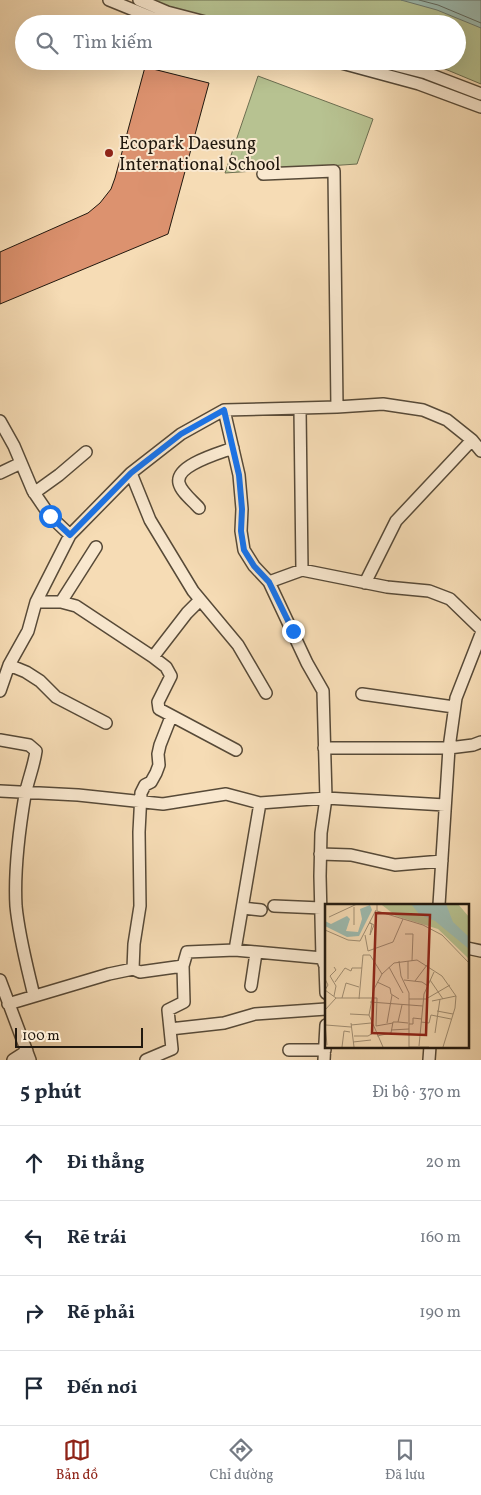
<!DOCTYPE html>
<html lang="vi">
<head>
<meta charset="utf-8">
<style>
	:root { --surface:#fff; --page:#f6f6f7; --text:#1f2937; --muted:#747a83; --line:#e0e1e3; --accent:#8f2418 }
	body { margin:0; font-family:Vollkorn,serif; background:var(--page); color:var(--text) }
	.scale { position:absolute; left:15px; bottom:12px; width:128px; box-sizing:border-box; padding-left:5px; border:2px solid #22190f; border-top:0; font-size:14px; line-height:18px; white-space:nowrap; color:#22190f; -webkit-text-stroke:4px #f9e8cf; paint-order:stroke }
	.stop { position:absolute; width:15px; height:15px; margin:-11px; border:4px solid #1a73e8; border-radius:50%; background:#fff }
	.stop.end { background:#1a73e8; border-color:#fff; box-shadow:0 1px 5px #0008 }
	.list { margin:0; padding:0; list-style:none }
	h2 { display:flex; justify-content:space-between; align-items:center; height:65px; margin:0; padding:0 20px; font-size:21px }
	h2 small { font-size:16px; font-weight:400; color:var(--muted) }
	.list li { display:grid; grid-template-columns:32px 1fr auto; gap:15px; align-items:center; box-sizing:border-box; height:75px; padding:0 20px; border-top:1px solid var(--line) }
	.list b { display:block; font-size:19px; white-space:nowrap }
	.list em { font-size:16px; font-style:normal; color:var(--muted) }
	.icon { flex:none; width:28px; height:28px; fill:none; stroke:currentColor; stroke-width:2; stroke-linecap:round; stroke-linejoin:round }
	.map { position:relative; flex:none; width:481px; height:1060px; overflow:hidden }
	.search { position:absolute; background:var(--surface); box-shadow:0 5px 20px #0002; left:15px; right:15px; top:15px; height:55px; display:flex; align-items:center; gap:12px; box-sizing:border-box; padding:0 18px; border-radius:28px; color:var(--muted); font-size:19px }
	.sheet { height:365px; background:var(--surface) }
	nav { display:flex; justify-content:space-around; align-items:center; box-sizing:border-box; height:70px; border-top:1px solid var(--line); background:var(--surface); font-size:14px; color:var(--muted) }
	nav a { display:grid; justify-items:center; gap:2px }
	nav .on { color:var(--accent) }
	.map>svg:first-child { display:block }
	.green { fill:#b7c291; stroke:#6c6e50 }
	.water { fill:#9dbbb0; stroke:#6c7a70 }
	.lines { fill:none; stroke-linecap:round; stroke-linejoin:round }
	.shore { stroke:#606a60; stroke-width:1 }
	.building { fill:#dc926f; stroke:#22190f }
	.minor-casing { stroke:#574a38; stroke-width:14 }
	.minor { stroke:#f9e8cf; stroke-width:11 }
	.route { stroke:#1a73e8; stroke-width:6 }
	.poi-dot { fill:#8f2418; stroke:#f9e8cf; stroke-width:2 }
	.labels { text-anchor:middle; stroke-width:4; stroke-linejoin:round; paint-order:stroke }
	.poi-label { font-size:18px; fill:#22190f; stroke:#f9e8cf; text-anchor:start }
	.inset-road { fill:none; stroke:#a18e73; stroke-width:1 }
	.view { fill:#8f2418; fill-opacity:0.15; stroke:#8f2418; stroke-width:2.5 }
	.inset-edge { fill:none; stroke:#22190f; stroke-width:2.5 }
</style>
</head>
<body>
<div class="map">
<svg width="481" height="1060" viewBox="0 0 481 1060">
	<rect width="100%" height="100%" fill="#f6dcb5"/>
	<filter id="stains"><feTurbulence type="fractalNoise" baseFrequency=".004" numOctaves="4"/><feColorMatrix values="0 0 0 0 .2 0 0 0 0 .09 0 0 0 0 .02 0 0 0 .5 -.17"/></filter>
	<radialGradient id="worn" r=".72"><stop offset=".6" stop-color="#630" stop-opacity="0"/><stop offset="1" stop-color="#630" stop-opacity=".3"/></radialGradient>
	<path class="green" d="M 146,0 L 481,0 L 481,84 L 445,69 L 407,61 L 457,61 L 457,24 L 226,24 L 176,13 Z
		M 258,76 L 373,119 L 357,164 L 225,173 Z"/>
	<path class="water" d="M 401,0 L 481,0 L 481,28 L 437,10 Z"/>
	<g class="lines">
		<path class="shore" d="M 419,0 L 438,5 L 481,23"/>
	</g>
	<path class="building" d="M 145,67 L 209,83 L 168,234 L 0,304 L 0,252 L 88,213 L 100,203 L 111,189 L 115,178 Z"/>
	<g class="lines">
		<g class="minor-casing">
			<path id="minor" d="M 109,0 L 168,24
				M 139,0 L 167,12 L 213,24
				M 334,61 L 419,84 L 481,107
				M 379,61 L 426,73 L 481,94
				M 263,174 L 334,171 L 337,407
				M 300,409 L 302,570
				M 224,410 L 239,475 L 242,509 L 241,531 L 244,550 L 254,566 L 269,582 L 307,663 L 323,691 L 326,798 L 321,833 L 320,876 L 322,958 L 325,966 L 326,993
				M 0,421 L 14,446 L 33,491 L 50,516 L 70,535
				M 0,473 L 21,463
				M 131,473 L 150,520 L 193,591 L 238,645 L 266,693
				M 34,493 L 59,475 L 86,452
				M 199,508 C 193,501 181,492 179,483 C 175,465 220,453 233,448
				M 269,582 L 302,570 L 387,587 L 429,591 L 450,599 L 481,629
				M 365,583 L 396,521 L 472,440
				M 36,602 L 61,602 L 76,606 L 153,657 L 166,667 L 171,676 L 158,702 L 159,709 L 236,750
				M 61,602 L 96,547
				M 153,657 L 187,613 L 200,600
				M 9,665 L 26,672 L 40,681 L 56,697 L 106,723
				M 0,691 L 9,665 L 28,631 L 36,602 L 70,535 L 131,473 L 181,434 L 224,410 L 337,407 L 383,404 L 423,410 L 447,420 L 472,440 L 481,451
				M 362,694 L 454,707
				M 0,740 L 29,745 L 36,751 C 34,766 28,780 25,795 C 19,831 14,870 16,906 C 19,937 27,966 34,996
				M 324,748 L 449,748 L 473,745 L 481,742
				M 0,791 L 78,795 L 163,804 L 226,794 L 260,803 L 326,798 L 445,805
				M 260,803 L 235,950 L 322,958
				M 320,854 L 351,855 L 395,865 L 442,861
				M 439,905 L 449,748 L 456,698 L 481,634
				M 274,906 L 321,908
				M 243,908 L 261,910
				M 467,948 L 481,951
				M 133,969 L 134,944 L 140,906 L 139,832 L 141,793 L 145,785 L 151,782 L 156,773 L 159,765 L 158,754 L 160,745 L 171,717
				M 0,980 L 30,1060
				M 251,986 L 256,953
				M 8,1004 L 109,974 L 133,969 L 140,972 L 183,966
				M 170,1029 L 224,1023 L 255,1014 L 326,1009
				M 289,1050 L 325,1050
				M 13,1060 L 27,1051
				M 146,1060 L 172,1049 L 168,1010 L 184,1002 L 183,966 L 187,952 L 235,950
				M 324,1060 L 326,1025
				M 429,1060 L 430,1046"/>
		</g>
		<use href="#minor" class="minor"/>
	</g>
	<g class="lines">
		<path class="route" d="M 50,516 L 70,535 L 131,473 L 181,434 L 224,410 L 239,475 L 242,509 L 241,531 L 244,550 L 254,566 L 269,582 L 293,631"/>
	</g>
	<circle class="poi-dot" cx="109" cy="153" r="5"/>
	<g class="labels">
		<g class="poi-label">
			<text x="119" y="149">Ecopark Daesung<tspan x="119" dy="21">International School</tspan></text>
		</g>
	</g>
	<g transform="translate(325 904)">
		<rect width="144" height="144" fill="#f6dcb5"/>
		<path d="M 133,0 L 144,13 L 144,55 L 113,25 L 71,12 L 57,1 Z" fill="#b7c291"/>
		<path d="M 86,0 L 121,0 L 128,18 L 144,33 L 144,45 L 110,17 L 94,10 ZM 45,1 L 47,6 L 34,32 L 22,33 L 0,22 L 0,17 L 6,20 L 22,12 L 25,15 L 21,27 L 33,28 L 37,15 L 35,5 Z" fill="#9dbbb0"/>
		<path class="inset-road" d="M 52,0 L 52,7 L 98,21 L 117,31 L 144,59M 29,3 L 29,21M 4,13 L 32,0M 44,19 L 47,20 L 45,31 L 49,21 L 44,18M 0,26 L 23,36 L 35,37 L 51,6M 80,30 L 88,30 L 87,57M 40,31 L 43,47 L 68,38 L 78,15M 74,57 L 76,72 L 84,89 L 84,143M 9,63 L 11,66 L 5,72 L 11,82 L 9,92M 64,63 L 78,89M 0,75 L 3,81 L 0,86 L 11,94 L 52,94 L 51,122M 83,75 L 83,57M 79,76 L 97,78 L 103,82M 105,76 L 118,95M 90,77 L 102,61M 10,78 L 20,64 L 26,67 L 27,64 L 37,64M 52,78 L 65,84 L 66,90 L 74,95M 17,94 L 21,79 L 34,83M 34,95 L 38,51 L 45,51 L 57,70M 84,95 L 101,95 L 125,81M 107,97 L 131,92M 45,98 L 98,102M 77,101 L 73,118 L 83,119M 0,106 L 11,94M 112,107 L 128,110M 25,110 L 44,111M 96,118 L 104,119 L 106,111 L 126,115M 26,119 L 29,143M 62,119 L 67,91M 0,120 L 2,141M 84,120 L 88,120 L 88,114 L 97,115M 1,121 L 26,123M 26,121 L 46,119M 51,122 L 68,119M 66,126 L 84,125M 110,129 L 115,95M 29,132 L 43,132 L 50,128M 52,132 L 66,129 L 68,118 L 73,118M 28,138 L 46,136M 94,142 L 99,90 L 109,68M 17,143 L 19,127 L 25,128M 58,143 L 44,111 L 49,85 L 57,70 L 69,59 L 92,56 L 117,72 L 131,92 L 130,104 L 118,143M 84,143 L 104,143"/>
		<path class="view" d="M 51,9 L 105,11 L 101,131 L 47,129 Z"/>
		<rect width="144" height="144" class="inset-edge"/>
	</g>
	<rect width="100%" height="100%" filter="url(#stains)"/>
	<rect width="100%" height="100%" fill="url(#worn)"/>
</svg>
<div class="scale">100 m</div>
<div class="stop" style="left:50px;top:516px"></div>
<div class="stop end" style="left:293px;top:631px"></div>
<div class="search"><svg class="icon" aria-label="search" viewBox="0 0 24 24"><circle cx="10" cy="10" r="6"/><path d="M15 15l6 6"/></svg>Tìm kiếm</div>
</div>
<section class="sheet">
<h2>5 phút<small>Đi bộ · 370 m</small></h2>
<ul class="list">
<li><svg class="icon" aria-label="ahead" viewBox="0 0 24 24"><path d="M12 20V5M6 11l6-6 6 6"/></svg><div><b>Đi thẳng</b></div><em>20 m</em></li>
<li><svg class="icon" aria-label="left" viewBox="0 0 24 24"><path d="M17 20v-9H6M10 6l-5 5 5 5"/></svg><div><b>Rẽ trái</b></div><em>160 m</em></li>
<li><svg class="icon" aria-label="right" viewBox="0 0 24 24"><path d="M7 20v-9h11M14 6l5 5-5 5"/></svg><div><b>Rẽ phải</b></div><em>190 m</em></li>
<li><svg class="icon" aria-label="arrive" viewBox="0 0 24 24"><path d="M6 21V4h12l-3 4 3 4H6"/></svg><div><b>Đến nơi</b></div></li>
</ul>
</section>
<nav>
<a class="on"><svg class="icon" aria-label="map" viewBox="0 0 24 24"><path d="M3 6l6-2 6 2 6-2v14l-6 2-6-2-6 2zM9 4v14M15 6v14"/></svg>Bản đồ</a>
<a><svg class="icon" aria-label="directions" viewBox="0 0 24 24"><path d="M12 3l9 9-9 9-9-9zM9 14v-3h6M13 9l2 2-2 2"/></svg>Chỉ đường</a>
<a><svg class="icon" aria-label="saved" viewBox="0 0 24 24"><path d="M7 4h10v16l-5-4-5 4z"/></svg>Đã lưu</a>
</nav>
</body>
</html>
